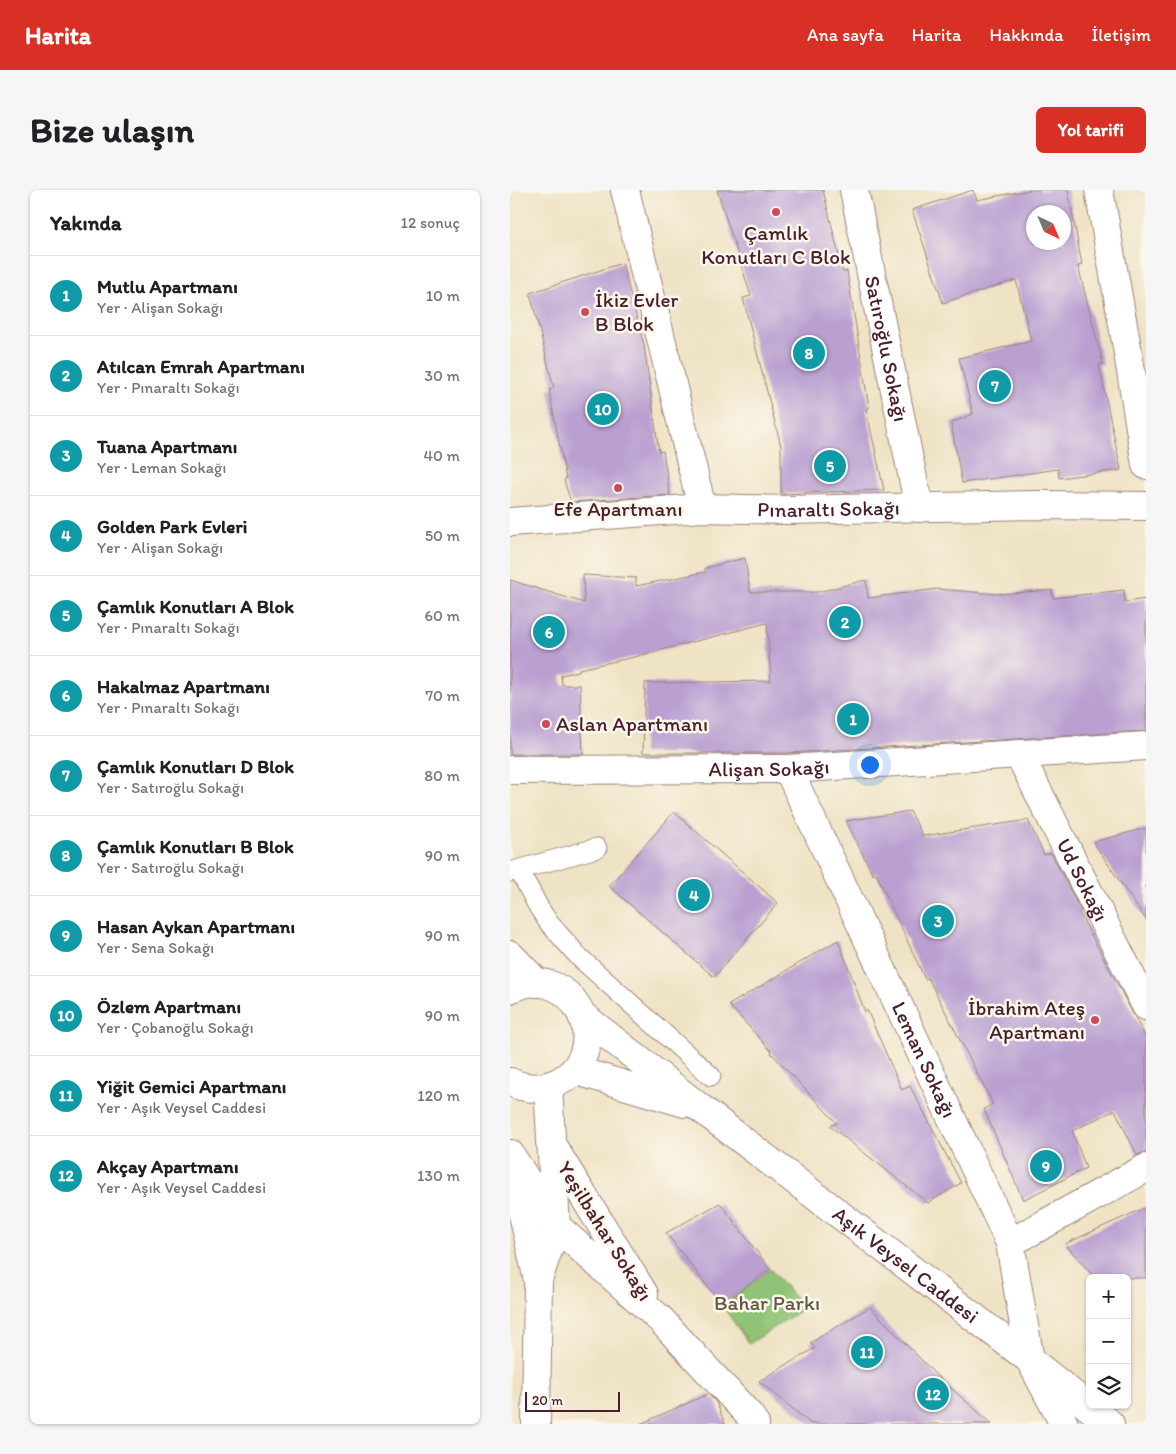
<!DOCTYPE html>
<html lang="tr">
<head>
<meta charset="utf-8">
<style>
	:root { --surface:#fff; --page:#f6f6f6; --text:#202124; --muted:#757577; --line:#e0e0e0; --accent:#d93025 }
	body { margin:0; font-family:Itim,sans-serif; background:var(--page); color:var(--text) }
	.controls { position:absolute; right:15px; bottom:15px; display:grid; overflow:hidden; border-radius:8px; box-shadow:0 1px 4px #0004 }
	.controls button { width:45px; height:45px; display:grid; place-items:center; padding:0; border:0; border-bottom:1px solid var(--line); background:var(--surface); color:var(--text); font:25px sans-serif }
	.compass { position:absolute; left:516px; top:15px; width:45px; height:45px; border-radius:50%; background:var(--surface); box-shadow:0 1px 4px #0004; rotate:136deg }
	.scale { position:absolute; left:15px; bottom:12px; width:95px; box-sizing:border-box; padding-left:5px; border:2px solid #4a1f2b; border-top:0; font-size:14px; line-height:18px; white-space:nowrap; color:#4a1f2b; -webkit-text-stroke:4px #fbf7ec; paint-order:stroke }
	.you { position:absolute; left:359px; top:574px; width:18px; height:18px; margin:-12px; border:4px solid #fff; border-radius:50%; background:#1a73e8; box-shadow:0 0 0 8px #1a73e833 }
	.badge { display:grid; place-items:center; width:32px; height:32px; border-radius:50%; background:var(--accent); color:#fff; font-size:16px; font-weight:700 }
	.pin { position:absolute; translate:-50% -50%; border:2px solid #fff; box-shadow:0 1px 5px #0006 }
	.list { margin:0; padding:0; list-style:none }
	h2 { display:flex; justify-content:space-between; align-items:center; height:65px; margin:0; padding:0 20px; font-size:21px }
	h2 small { font-size:16px; font-weight:400; color:var(--muted) }
	.list li { display:grid; grid-template-columns:32px 1fr auto; gap:15px; align-items:center; box-sizing:border-box; height:80px; padding:0 20px; border-top:1px solid var(--line) }
	.list b { display:block; font-size:19px; white-space:nowrap }
	.list p { margin:0; font-size:16px; white-space:nowrap; color:var(--muted) }
	.list em { font-size:16px; font-style:normal; color:var(--muted) }
	.icon { flex:none; width:28px; height:28px; fill:none; stroke:currentColor; stroke-width:2; stroke-linecap:round; stroke-linejoin:round }
	.map { position:relative; flex:none; width:636px; height:1234px; overflow:hidden; border-radius:8px }
	header { display:flex; align-items:center; gap:30px; box-sizing:border-box; height:70px; padding:0 25px; background:var(--accent); color:#fff }
	header strong { font-size:24px }
	nav { display:flex; gap:28px; margin-inline-start:auto; font-size:18px }
	.intro { display:flex; align-items:center; justify-content:space-between; box-sizing:border-box; height:120px; padding:0 30px }
	h1 { margin:0; font-size:35px }
	.button { padding:12px 22px; border-radius:8px; background:var(--accent); color:#fff; font-size:18px; font-weight:700 }
	main { display:flex; gap:30px; padding:0 30px }
	aside { flex:1; background:var(--surface); border-radius:8px; box-shadow:0 1px 4px #0004 }
	.map>svg:first-child { display:block }
	.green { fill:#90c374; stroke:#6d7150 }
	.building { fill:#baa0d1; fill-rule:evenodd }
	.lines { fill:none; stroke-linecap:round; stroke-linejoin:round }
	.service-casing { stroke:#9c8178; stroke-width:21 }
	.minor-casing { stroke:#9c8178; stroke-width:30 }
	.tertiary-casing { stroke:#9c8178; stroke-width:30 }
	.service { stroke:#fff; stroke-width:19 }
	.minor { stroke:#fff; stroke-width:28 }
	.tertiary { stroke:#fff; stroke-width:28 }
	.poi-dot { fill:#d1495b; stroke:#fbf7ec; stroke-width:2 }
	.labels { text-anchor:middle; stroke-width:5; stroke-linejoin:round; paint-order:stroke }
	.poi-label { font-size:21px; fill:#4a1f2b; stroke:#fbf7ec }
	.street-label { font-size:21px; fill:#4a1f2b; stroke:#fbf7ec }
	.park-label { font-size:21px; fill:#625845; stroke:#fbf7ec }
</style>
</head>
<body>
<header>
<strong>Harita</strong>
<nav><a>Ana sayfa</a><a>Harita</a><a>Hakkında</a><a>İletişim</a></nav>
</header>
<div class="intro"><h1>Bize ulaşın</h1><a class="button">Yol tarifi</a></div>
<main>
<aside>
<h2>Yakında<small>12 sonuç</small></h2>
<ul class="list">
<li><span class="badge" style="background:#0f9aa8">1</span><div><b>Mutlu Apartmanı</b><p>Yer · Alişan Sokağı</p></div><em>10 m</em></li>
<li><span class="badge" style="background:#0f9aa8">2</span><div><b>Atılcan Emrah Apartmanı</b><p>Yer · Pınaraltı Sokağı</p></div><em>30 m</em></li>
<li><span class="badge" style="background:#0f9aa8">3</span><div><b>Tuana Apartmanı</b><p>Yer · Leman Sokağı</p></div><em>40 m</em></li>
<li><span class="badge" style="background:#0f9aa8">4</span><div><b>Golden Park Evleri</b><p>Yer · Alişan Sokağı</p></div><em>50 m</em></li>
<li><span class="badge" style="background:#0f9aa8">5</span><div><b>Çamlık Konutları A Blok</b><p>Yer · Pınaraltı Sokağı</p></div><em>60 m</em></li>
<li><span class="badge" style="background:#0f9aa8">6</span><div><b>Hakalmaz Apartmanı</b><p>Yer · Pınaraltı Sokağı</p></div><em>70 m</em></li>
<li><span class="badge" style="background:#0f9aa8">7</span><div><b>Çamlık Konutları D Blok</b><p>Yer · Satıroğlu Sokağı</p></div><em>80 m</em></li>
<li><span class="badge" style="background:#0f9aa8">8</span><div><b>Çamlık Konutları B Blok</b><p>Yer · Satıroğlu Sokağı</p></div><em>90 m</em></li>
<li><span class="badge" style="background:#0f9aa8">9</span><div><b>Hasan Aykan Apartmanı</b><p>Yer · Sena Sokağı</p></div><em>90 m</em></li>
<li><span class="badge" style="background:#0f9aa8">10</span><div><b>Özlem Apartmanı</b><p>Yer · Çobanoğlu Sokağı</p></div><em>90 m</em></li>
<li><span class="badge" style="background:#0f9aa8">11</span><div><b>Yiğit Gemici Apartmanı</b><p>Yer · Aşık Veysel Caddesi</p></div><em>120 m</em></li>
<li><span class="badge" style="background:#0f9aa8">12</span><div><b>Akçay Apartmanı</b><p>Yer · Aşık Veysel Caddesi</p></div><em>130 m</em></li>
</ul>
</aside>
<div class="map">
<svg width="636" height="1234" viewBox="0 0 636 1234">
	<rect width="100%" height="100%" fill="#fbf7ec"/>
	<filter id="ink" filterUnits="userSpaceOnUse"><feTurbulence type="fractalNoise" baseFrequency=".02" numOctaves="2"/><feDisplacementMap in="SourceGraphic" scale="10" xChannelSelector="R" yChannelSelector="G"/><feConvolveMatrix kernelMatrix="1 2 1 2 8 2 1 2 1" color-interpolation-filters="sRGB"/></filter>
	<filter id="wash" filterUnits="userSpaceOnUse"><feTurbulence type="fractalNoise" baseFrequency=".0096" numOctaves="4" result="noise"/><feDisplacementMap in="SourceGraphic" scale="20" xChannelSelector="R" yChannelSelector="G"/><feGaussianBlur stdDeviation="1.12" result="paint"/><feColorMatrix in="noise" values="0 0 0 0 0 0 0 0 0 0 0 0 0 0 0 0 0 1.4 0 .05"/><feComposite in="paint" operator="in"/></filter>
	<g filter="url(#wash)">
		<rect width="100%" height="100%" fill="#efe3c5"/>
		<path class="green" d="M 260,1079 L 294,1118 L 239,1154 L 212,1115 Z"/>
		<g id="blocks">
			<path class="building" d="M 207,0 L 313,0 L 333,82 L 337,81 L 359,218 L 356,219 L 374,300 L 271,304 L 271,256 L 233,108 L 241,106 Z
				M 463,0 L 467,10 L 519,0 L 558,0 L 572,75 L 568,76 L 593,174 L 589,175 L 611,280 L 549,288 L 548,279 L 452,293 L 441,233 L 463,224 L 449,168 L 521,151 L 506,90 L 433,113 L 402,20 ZM 524,22 L 554,22 L 554,52 L 524,52 Z
				M 112,73 L 134,155 L 149,262 L 153,261 L 160,305 L 61,312 L 54,290 L 56,289 L 39,200 L 44,198 L 20,103 Z
				M 235,368 L 240,402 L 308,402 L 356,390 L 358,408 L 427,399 L 488,404 L 542,400 L 543,408 L 614,400 L 615,412 L 636,409 L 636,541 L 277,563 L 133,563 L 135,493 L 261,491 L 257,433 L 120,468 L 69,479 L 69,481 L 51,485 L 52,495 L 70,495 L 73,564 L 0,564 L 0,390 L 74,413 L 73,385 L 126,388 L 126,396 L 195,382 L 195,378 Z
				M 400,621 L 413,646 L 518,630 L 534,665 L 541,663 L 571,721 L 569,722 L 636,848 L 636,962 L 627,965 L 605,920 L 562,941 L 576,978 L 513,1010 L 474,919 L 483,914 L 418,788 L 415,789 L 366,683 L 363,685 L 336,631 Z
				M 164,622 L 268,713 L 204,787 L 99,696 Z
				M 636,638 L 636,730 L 583,652 Z
				M 328,750 L 355,822 L 357,820 L 392,900 L 400,896 L 451,993 L 418,1013 L 320,936 L 327,933 L 261,863 L 262,862 L 219,815 Z
				M 210,1013 L 260,1079 L 212,1115 L 156,1043 Z
				M 636,1017 L 636,1088 L 585,1088 L 555,1054 Z
				M 360,1117 L 427,1186 L 482,1234 L 301,1234 L 249,1191 L 305,1158 L 300,1153 Z
				M 198,1204 L 206,1212 L 215,1234 L 130,1234 Z"/>
		</g>
	</g>
	<g filter="url(#ink)">
		<use href="#blocks" fill-opacity="0" stroke="#9c8178" stroke-width="1"/>
		<g class="lines">
			<g class="service-casing">
				<path id="service" d="M 9,680 L 29,718 L 39,733 L 69,767 L 201,886
					M 0,682 L 87,658"/>
			</g>
			<g class="minor-casing">
				<g id="minor">
					<path d="M 115,0 L 192,318"/>
					<path id="s1" d="M 344,0 L 409,318"/>
					<path d="M 589,0 L 618,163 L 636,275"/>
					<path id="s2" d="M 0,332 L 192,318 L 277,320 L 527,315 L 636,316"/>
					<path id="s3" d="M 509,564 L 636,816"/>
					<path id="s4" d="M 278,579 L 500,1053 L 520,1170 L 554,1234"/>
					<path id="s5" d="M 0,580 L 278,579 L 636,556"/>
					<path id="s6" d="M 189,917 L 520,1170 L 600,1234"/>
					<path d="M 40,952 L 134,1104"/>
					<path d="M 0,964 L 46,1036 L 151,1130 L 240,1226 L 245,1234"/>
					<path d="M 500,1053 L 636,978"/>
				</g>
			</g>
			<g class="tertiary-casing">
				<path id="tertiary" d="M 0,765 L 27,793
					M 0,799 C 65,767 110,865 44,894 C 29,900 15,899 0,892
					M 73,826 L 189,917
					M 64,880 L 175,913
					M 0,982 L 12,1020 L 28,1090 L 26,1234
					M 28,1090 L 46,1036 L 38,896"/>
			</g>
			<use href="#service" class="service"/>
			<use href="#minor" class="minor"/>
			<use href="#tertiary" class="tertiary"/>
		</g>
	</g>
	<g class="poi-dot">
		<circle cx="266" cy="22" r="5"/>
		<circle cx="75" cy="122" r="5"/>
		<circle cx="108" cy="298" r="5"/>
		<circle cx="36" cy="534" r="5"/>
		<circle cx="585" cy="830" r="5"/>
	</g>
	<g class="labels">
		<g class="poi-label">
			<text x="266" y="50">Çamlık<tspan x="266" dy="24">Konutları C Blok</tspan></text>
			<text x="85" y="117" text-anchor="start">İkiz Evler<tspan x="85" dy="24">B Blok</tspan></text>
			<text x="108" y="326">Efe Apartmanı</text>
			<text x="46" y="541" text-anchor="start">Aslan Apartmanı</text>
			<text x="575" y="825" text-anchor="end">İbrahim Ateş<tspan x="575" dy="24">Apartmanı</tspan></text>
		</g>
		<g class="street-label">
			<text dy="7" stroke="none"><textPath href="#s1" startOffset="162">Satıroğlu Sokağı</textPath></text>
			<text dy="7" stroke="none"><textPath href="#s2" startOffset="319">Pınaraltı Sokağı</textPath></text>
			<text dy="7" stroke="none"><textPath href="#s5" startOffset="259">Alişan Sokağı</textPath></text>
			<text dy="7" stroke="none"><textPath href="#s3" startOffset="141">Ud Sokağı</textPath></text>
			<text dy="7" stroke="none"><textPath href="#s4" startOffset="321">Leman Sokağı</textPath></text>
			<text transform="translate(95 1041) rotate(58)" y="7">Yeşilbahar Sokağı</text>
			<text dy="7" stroke="none"><textPath href="#s6" startOffset="260">Aşık Veysel Caddesi</textPath></text>
		</g>
		<g class="park-label">
			<text x="257" y="1120">Bahar Parkı</text>
		</g>
	</g>
</svg>
<div class="controls">
<button>+</button>
<button>−</button>
<button><svg class="icon" aria-label="layers" viewBox="0 0 24 24"><path d="M12 4l9 5-9 5-9-5zM3 14l9 5 9-5"/></svg></button>
</div>
<svg class="compass" viewBox="-18 -18 36 36"><path d="M0-13l5 13h-10z" fill="#e53935"/><path d="M0 13l5-13h-10z" fill="#757577"/></svg>
<div class="scale">20 m</div>
<div class="you"></div>
<div class="pin badge" style="left:343px;top:529px;background:#0f9aa8">1</div>
<div class="pin badge" style="left:335px;top:432px;background:#0f9aa8">2</div>
<div class="pin badge" style="left:428px;top:731px;background:#0f9aa8">3</div>
<div class="pin badge" style="left:184px;top:705px;background:#0f9aa8">4</div>
<div class="pin badge" style="left:320px;top:276px;background:#0f9aa8">5</div>
<div class="pin badge" style="left:39px;top:442px;background:#0f9aa8">6</div>
<div class="pin badge" style="left:485px;top:196px;background:#0f9aa8">7</div>
<div class="pin badge" style="left:299px;top:163px;background:#0f9aa8">8</div>
<div class="pin badge" style="left:536px;top:976px;background:#0f9aa8">9</div>
<div class="pin badge" style="left:93px;top:219px;background:#0f9aa8">10</div>
<div class="pin badge" style="left:357px;top:1162px;background:#0f9aa8">11</div>
<div class="pin badge" style="left:423px;top:1204px;background:#0f9aa8">12</div>
</div>
</main>
</body>
</html>
